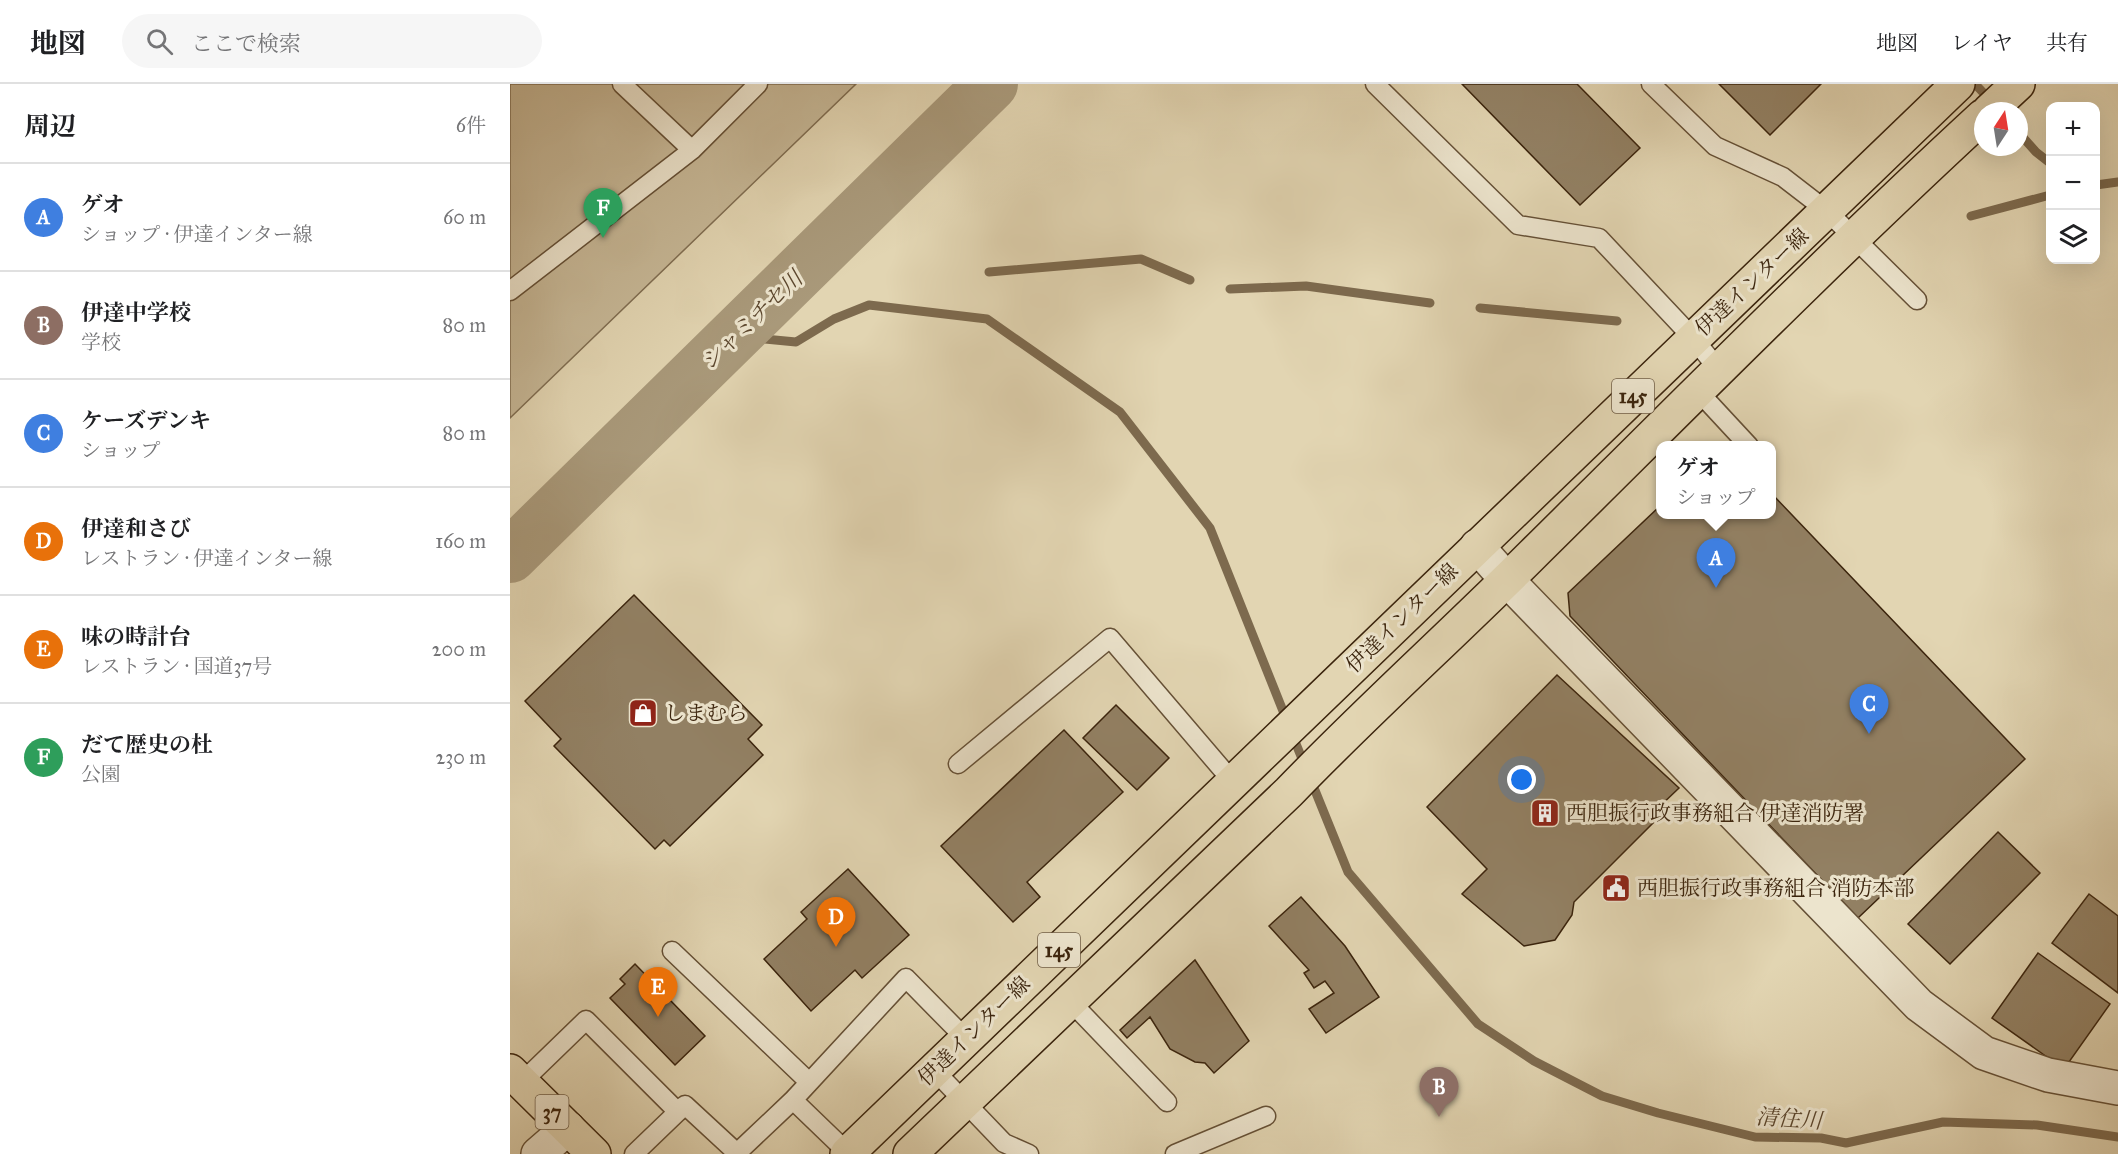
<!DOCTYPE html>
<html lang="ja">
<head>
<meta charset="utf-8">
<style>
	:root { --surface:#fff; --page:#f6f6f6; --text:#202124; --muted:#757577; --line:#e0e0e0; --accent:#8f2418 }
	body { margin:0; font-family:"IM FELL Great Primer","Noto Serif JP",serif; background:var(--page); color:var(--text) }
	.controls { position:absolute; right:18px; top:18px; display:grid; overflow:hidden; border-radius:12px; box-shadow:0 6px 24px #0002 }
	.controls button { width:54px; height:54px; display:grid; place-items:center; padding:0; border:0; border-bottom:2px solid var(--line); background:var(--surface); color:var(--text); font:30px sans-serif }
	.compass { position:absolute; left:1464px; top:18px; width:54px; height:54px; border-radius:50%; background:var(--surface); box-shadow:0 6px 24px #0002; rotate:12deg }
	.you { position:absolute; left:1012px; top:696px; width:21px; height:21px; margin:-15px; border:4px solid #fff; border-radius:50%; background:#1a73e8; box-shadow:0 0 0 9px #1a73e833 }
	.badge { display:grid; place-items:center; width:39px; height:39px; border-radius:50%; background:var(--accent); color:#fff; font-size:20px; font-weight:700 }
	.pin { position:absolute; translate:-50% -50px; filter:drop-shadow(0 2px 3px #0008) }
	.pin::after { content:''; position:absolute; top:32px; width:21px; height:18px; background:inherit; clip-path:polygon(0 0,100% 0,50% 100%) }
	.popup { position:absolute; left:1146px; top:357px; width:120px; height:78px; box-sizing:border-box; display:grid; place-content:center; border-radius:12px; background:var(--surface); filter:drop-shadow(0 2px 4px #0005); font-size:20px; white-space:nowrap; color:var(--muted) }
	.popup b { font-size:22px; color:var(--text) }
	.popup::after { content:''; position:absolute; left:50%; top:100%; margin-left:-12px; border:12px solid transparent; border-top-color:var(--surface) }
	.list { margin:0; padding:0; list-style:none }
	h2 { display:flex; justify-content:space-between; align-items:center; height:78px; margin:0; padding:0 24px; font-size:26px }
	h2 small { font-size:20px; font-weight:400; color:var(--muted) }
	.list li { display:grid; grid-template-columns:39px 1fr auto; gap:18px; align-items:center; box-sizing:border-box; height:108px; padding:0 24px; border-top:2px solid var(--line) }
	.list b { display:block; font-size:22px; white-space:nowrap }
	.list p { margin:0; font-size:20px; white-space:nowrap; color:var(--muted) }
	.list em { font-size:20px; font-style:normal; color:var(--muted) }
	.icon { flex:none; width:33px; height:33px; fill:none; stroke:currentColor; stroke-width:2; stroke-linecap:round; stroke-linejoin:round }
	.map { position:relative; flex:none; width:1608px; height:1070px; overflow:hidden }
	header { display:flex; align-items:center; gap:36px; box-sizing:border-box; height:84px; padding:0 30px; background:var(--surface); border-bottom:2px solid var(--line) }
	header strong { font-size:28px }
	nav { display:flex; gap:33px; margin-inline-start:auto; font-size:21px }
	.search { width:420px; height:54px; background:var(--page); display:flex; align-items:center; gap:15px; box-sizing:border-box; padding:0 21px; border-radius:33px; color:var(--muted); font-size:22px }
	main { display:flex }
	aside { flex:1; background:var(--surface) }
	.map>svg:first-child { display:block }
	.green { fill:#c6b796; stroke:#806e52; stroke-width:1.5 }
	.lines { fill:none; stroke-linecap:round; stroke-linejoin:round }
	.stream { stroke:#7d6a4e; stroke-width:9 }
	.river { stroke:#a9997a; stroke-width:54 }
	.building { fill:#928063; stroke:#3b240d; stroke-width:1.5 }
	.service-casing { stroke:#655036; stroke-width:21 }
	.minor-casing { stroke:#655036; stroke-width:36 }
	.primary-casing { stroke:#3b240d; stroke-width:36 }
	.trunk-casing { stroke:#3b240d; stroke-width:36 }
	.service { stroke:#ece4cd; stroke-width:18 }
	.minor { stroke:#ece4cd; stroke-width:33 }
	.primary { stroke:#e2d5b2; stroke-width:33 }
	.trunk { stroke:#e2d5b2; stroke-width:33 }
	.labels { text-anchor:middle; stroke-width:6; stroke-linejoin:round; paint-order:stroke }
	.shield { fill:#ece4cd; stroke:#705e47; stroke-width:1.5 }
	.shield-label { font-size:20px; font-weight:bold; fill:#3b240d }
	.street-label { font-size:21px; fill:#3b240d; stroke:#ece4cd }
	.poi-label { font-size:21px; fill:#3b240d; stroke:#ece4cd; text-anchor:start }
	.water-label { font-size:22px; font-style:italic; fill:#5c472e; stroke:#ece4cd }
</style>
</head>
<body>
<header>
<strong>地図</strong>
<div class="search"><svg class="icon" aria-label="search" viewBox="0 0 24 24"><circle cx="10" cy="10" r="6"/><path d="M15 15l6 6"/></svg>ここで検索</div>
<nav><a>地図</a><a>レイヤ</a><a>共有</a></nav>
</header>
<main>
<aside>
<h2>周辺<small>6件</small></h2>
<ul class="list">
<li><span class="badge" style="background:#3f7fe0">A</span><div><b>ゲオ</b><p>ショップ · 伊達インター線</p></div><em>60 m</em></li>
<li><span class="badge" style="background:#8d6e63">B</span><div><b>伊達中学校</b><p>学校</p></div><em>80 m</em></li>
<li><span class="badge" style="background:#3f7fe0">C</span><div><b>ケーズデンキ</b><p>ショップ</p></div><em>80 m</em></li>
<li><span class="badge" style="background:#e8710a">D</span><div><b>伊達和さび</b><p>レストラン · 伊達インター線</p></div><em>160 m</em></li>
<li><span class="badge" style="background:#e8710a">E</span><div><b>味の時計台</b><p>レストラン · 国道37号</p></div><em>200 m</em></li>
<li><span class="badge" style="background:#2e9e5b">F</span><div><b>だて歴史の杜</b><p>公園</p></div><em>230 m</em></li>
</ul>
</aside>
<div class="map">
<svg width="1608" height="1070" viewBox="0 0 1608 1070">
	<rect width="100%" height="100%" fill="#e2d5b2"/>
	<filter id="stains"><feTurbulence type="fractalNoise" baseFrequency=".00333" numOctaves="4"/><feColorMatrix values="0 0 0 0 .2 0 0 0 0 .09 0 0 0 0 .02 0 0 0 .5 -.17"/></filter>
	<radialGradient id="worn" r=".72"><stop offset=".6" stop-color="#630" stop-opacity="0"/><stop offset="1" stop-color="#630" stop-opacity=".3"/></radialGradient>
	<path class="green" d="M 0,0 L 346,0 L 0,334 Z"/>
	<g class="lines">
		<path class="stream" d="M 1465,0 L 1482,18
			M 1509,49 L 1526,68 L 1540,79
			M 1586,101 L 1608,98
			M 1461,132 L 1540,111
			M 479,188 L 631,175 L 680,196
			M 720,205 L 796,202 L 920,219
			M 970,224 L 1107,237
			M 223,252 L 286,258 L 324,235 L 359,221 L 477,235 L 610,328 L 700,444 L 777,637
			M 782,650 L 795,682
			M 800,694 L 838,788 L 968,940 L 1024,977 L 1092,1012 L 1148,1029 L 1245,1053 L 1311,1054 L 1336,1059 L 1433,1038 L 1527,1041 L 1608,1053"/>
		<path class="river" d="M 0,472 L 481,0"/>
	</g>
	<path class="building" d="M 952,0 L 1067,0 L 1130,64 L 1070,121 Z
		M 1209,0 L 1311,0 L 1260,51 Z
		M 1262,410 L 1515,675 L 1348,834 L 1060,532 L 1058,509 L 1150,422 L 1150,430 L 1262,430 Z
		M 124,511 L 252,641 L 238,655 L 253,671 L 160,762 L 154,756 L 145,765 L 44,662 L 51,655 L 15,617 Z
		M 1047,591 L 1169,704 L 1147,725 L 1149,733 L 1064,818 L 1062,831 L 1045,856 L 1014,862 L 952,810 L 977,785 L 917,723 Z
		M 606,621 L 659,674 L 627,706 L 573,654 Z
		M 554,646 L 613,708 L 517,798 L 530,813 L 503,838 L 431,762 Z
		M 1488,748 L 1530,789 L 1440,880 L 1398,840 Z
		M 338,785 L 399,851 L 352,894 L 345,886 L 301,927 L 254,875 L 297,835 L 291,828 Z
		M 1579,810 L 1608,832 L 1608,909 L 1542,859 Z
		M 791,813 L 835,862 L 869,913 L 816,949 L 799,925 L 824,909 L 815,897 L 804,904 L 794,889 L 799,886 L 759,842 Z
		M 1528,869 L 1600,920 L 1554,985 L 1482,934 Z
		M 685,876 L 739,957 L 704,989 L 695,979 L 685,978 L 660,965 L 640,933 L 617,954 L 610,946 Z
		M 125,880 L 195,952 L 165,981 L 100,914 L 115,900 L 110,895 Z"/>
	<g class="lines">
		<g class="service-casing">
			<path id="service" d="M 112,0 L 182,66
				M 865,0 L 1008,141 L 1089,154 L 1183,254 L 1209,286
				M 1141,0 L 1205,62 L 1273,93 L 1317,127 L 1407,216
				M 0,207 L 182,66 L 248,0
				M 1188,307 L 1239,362
				M 448,680 L 600,554 L 723,698
				M 162,867 L 299,998
				M 560,917 L 657,1018
				M 424,986 L 494,1059 L 519,1070
				M 12,998 L 76,936 L 168,1028
				M 283,1016 L 396,894 L 456,955
				M 124,1070 L 175,1021 L 227,1069 L 283,1016 L 338,1069
				M 665,1070 L 756,1032"/>
		</g>
		<g class="minor-casing">
			<path id="minor" d="M 967,462 L 997,496 L 1409,921 L 1474,969 L 1538,991 L 1608,1004
				M 28,1070 L 58,1044"/>
		</g>
		<g class="primary-casing">
			<path id="primary" d="M 1479,27 L 1508,0
				M 337,1070 L 1448,0
				M 400,1070 L 779,708 C 858,626 943,550 1023,470 C 1172,323 1319,174 1473,32"/>
		</g>
		<g class="trunk-casing">
			<path id="trunk" d="M 0,987 L 84,1070"/>
		</g>
		<use href="#service" class="service"/>
		<use href="#minor" class="minor"/>
		<use href="#primary" class="primary"/>
		<use href="#trunk" class="trunk"/>
	</g>
	<defs>
		<g id="shop-square" transform="scale(1.5)"><rect x="-9" y="-9" width="18" height="18" rx="4" fill="#8f2418" stroke="#ece4cd"/><path d="M-5-2.5h2.3a2.7 3.5 0 0 1 5.4 0H5L5.5 6h-11ZM-1.5-2.5h3a1.5 2.3 0 0 0-3 0Z" fill="#fff"/></g>
		<g id="building-square" transform="scale(1.5)"><rect x="-9" y="-9" width="18" height="18" rx="4" fill="#8f2418" stroke="#ece4cd"/><path d="M-4-6H4V6H1V3H-1V6H-4ZM-2.5-4.3h1.7v1.8h-1.7ZM.8-4.3h1.7v1.8H.8ZM-2.5-1h1.7V.8h-1.7ZM.8-1h1.7V.8H.8Z" fill="#fff"/></g>
		<g id="civic-square" transform="scale(1.5)"><rect x="-9" y="-9" width="18" height="18" rx="4" fill="#8f2418" stroke="#ece4cd"/><path d="M-.6-6.5H3V-4.5H.6V-3L4-1V1h2V6H-6V1h2V-1L-.6-3ZM-1.2 2.5V6h2.4V2.5Z" fill="#fff"/></g>
	</defs>
	<g fill-rule="evenodd">
		<use href="#shop-square" x="133" y="629"/>
		<use href="#building-square" x="1035" y="729"/>
		<use href="#civic-square" x="1106" y="804"/>
	</g>
	<g class="labels">
		<g class="shield">
			<rect x="1102" y="295" width="42" height="34" rx="4.5"/>
			<rect x="528" y="849" width="42" height="34" rx="4.5"/>
			<rect x="25.5" y="1011" width="33" height="34" rx="4.5"/>
		</g>
		<g class="shield-label">
			<text x="1123" y="319">145</text>
			<text x="549" y="873">145</text>
			<text x="42" y="1035">37</text>
		</g>
		<g class="street-label">
			<text transform="translate(1242 198) rotate(-43)" y="7">伊達インター線</text>
			<text transform="translate(892 534) rotate(-44)" y="7">伊達インター線</text>
			<text transform="translate(464 947) rotate(-44)" y="7">伊達インター線</text>
		</g>
		<g class="poi-label">
			<text x="154" y="636">しまむら</text>
			<text x="1056" y="736">西胆振行政事務組合 伊達消防署</text>
			<text x="1127" y="811">西胆振行政事務組合 消防本部</text>
		</g>
		<g class="water-label">
			<text transform="translate(241 236) rotate(-44)" y="8">シャミチセ川</text>
			<text transform="translate(1279 1034) rotate(4)" y="8">清住川</text>
		</g>
	</g>
	<rect width="100%" height="100%" filter="url(#stains)"/>
	<rect width="100%" height="100%" fill="url(#worn)"/>
</svg>
<div class="controls">
<button>+</button>
<button>−</button>
<button><svg class="icon" aria-label="layers" viewBox="0 0 24 24"><path d="M12 4l9 5-9 5-9-5zM3 14l9 5 9-5"/></svg></button>
</div>
<svg class="compass" viewBox="-18 -18 36 36"><path d="M0-13l5 13h-10z" fill="#e53935"/><path d="M0 13l5-13h-10z" fill="#757577"/></svg>
<div class="you"></div>
<div class="pin badge" style="left:1206px;top:504px;background:#3f7fe0">A</div>
<div class="popup"><b>ゲオ</b>ショップ</div>
<div class="pin badge" style="left:929px;top:1033px;background:#8d6e63">B</div>
<div class="pin badge" style="left:1359px;top:650px;background:#3f7fe0">C</div>
<div class="pin badge" style="left:326px;top:863px;background:#e8710a">D</div>
<div class="pin badge" style="left:148px;top:933px;background:#e8710a">E</div>
<div class="pin badge" style="left:93px;top:154px;background:#2e9e5b">F</div>
</div>
</main>
</body>
</html>
